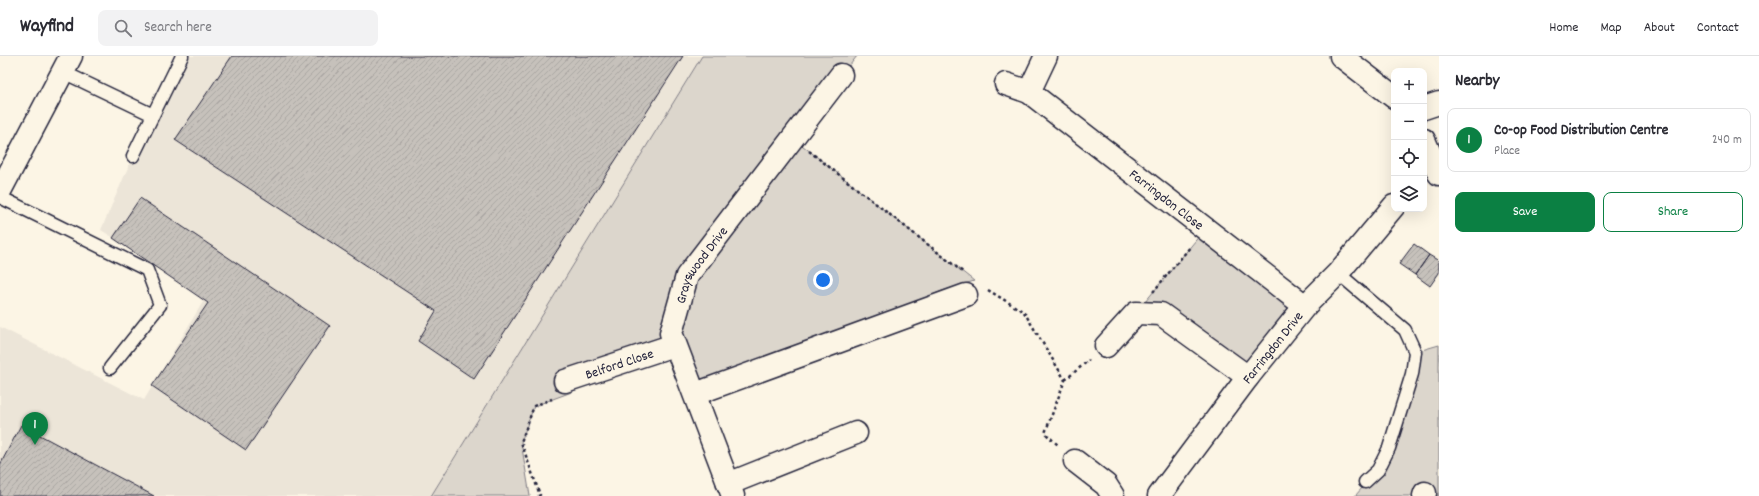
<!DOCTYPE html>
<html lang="en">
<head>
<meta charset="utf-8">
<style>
	:root { --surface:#fff; --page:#f2f2f3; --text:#2b2b33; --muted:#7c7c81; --line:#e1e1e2; --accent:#0b8043 }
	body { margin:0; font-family:Dekko,sans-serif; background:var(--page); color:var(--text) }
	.controls { position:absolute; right:12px; top:12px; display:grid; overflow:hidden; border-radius:8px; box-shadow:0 4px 16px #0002 }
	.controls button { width:36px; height:36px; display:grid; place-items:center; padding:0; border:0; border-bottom:1px solid var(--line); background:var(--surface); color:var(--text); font:20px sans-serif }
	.you { position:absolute; left:823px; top:224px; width:14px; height:14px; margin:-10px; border:3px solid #fff; border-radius:50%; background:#1a73e8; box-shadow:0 0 0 6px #1a73e833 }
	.badge { display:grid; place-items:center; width:26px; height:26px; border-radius:50%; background:var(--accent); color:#fff; font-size:13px; font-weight:700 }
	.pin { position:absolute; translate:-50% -33px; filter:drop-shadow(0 1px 2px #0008) }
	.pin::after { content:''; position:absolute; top:21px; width:14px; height:12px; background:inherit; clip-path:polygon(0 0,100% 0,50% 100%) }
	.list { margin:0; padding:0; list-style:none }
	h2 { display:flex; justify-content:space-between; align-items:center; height:52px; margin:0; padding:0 16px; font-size:17px }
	h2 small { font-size:13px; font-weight:400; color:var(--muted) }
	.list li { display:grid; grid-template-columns:26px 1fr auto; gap:12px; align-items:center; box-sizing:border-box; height:64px; margin:0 8px 8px; padding:0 8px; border:1px solid var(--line); border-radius:8px }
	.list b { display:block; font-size:15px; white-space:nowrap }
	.list p { margin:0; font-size:13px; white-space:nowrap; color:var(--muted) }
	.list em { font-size:13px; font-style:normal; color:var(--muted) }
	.actions { display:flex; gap:8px; padding:12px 16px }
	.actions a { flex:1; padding:9px 0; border:1px solid var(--accent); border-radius:8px; text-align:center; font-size:14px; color:var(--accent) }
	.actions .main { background:var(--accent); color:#fff }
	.icon { flex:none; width:22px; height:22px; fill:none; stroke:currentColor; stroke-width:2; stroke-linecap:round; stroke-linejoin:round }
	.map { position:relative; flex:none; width:1439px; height:440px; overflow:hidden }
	header { display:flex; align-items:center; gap:24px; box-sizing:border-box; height:56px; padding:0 20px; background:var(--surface); border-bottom:1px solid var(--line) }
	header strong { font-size:19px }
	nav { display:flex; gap:22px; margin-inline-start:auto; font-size:14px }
	.search { width:280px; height:36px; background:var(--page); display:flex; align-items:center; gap:10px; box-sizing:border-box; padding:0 14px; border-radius:8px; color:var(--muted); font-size:15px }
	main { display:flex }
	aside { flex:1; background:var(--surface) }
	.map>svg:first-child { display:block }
	.built { fill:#ece5d8 }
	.grass { fill:#dcd6cc; stroke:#7f7c84 }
	.building { fill:url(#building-hatch); stroke:#22223b }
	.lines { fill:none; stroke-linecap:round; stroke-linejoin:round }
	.lane-casing { stroke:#22223b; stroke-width:15 }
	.street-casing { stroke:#22223b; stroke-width:25 }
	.secondary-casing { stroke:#22223b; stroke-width:25 }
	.path { stroke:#22223b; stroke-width:2.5; stroke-dasharray:3 3; stroke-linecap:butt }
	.lane { stroke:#fcf5e5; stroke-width:12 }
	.street { stroke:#fcf5e5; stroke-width:22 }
	.secondary { stroke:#fcf5e5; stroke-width:22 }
	.labels { text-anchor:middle; stroke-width:3; stroke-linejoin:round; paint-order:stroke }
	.street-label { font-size:14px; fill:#22223b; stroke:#fcf5e5 }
</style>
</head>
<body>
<header>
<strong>Wayfind</strong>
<div class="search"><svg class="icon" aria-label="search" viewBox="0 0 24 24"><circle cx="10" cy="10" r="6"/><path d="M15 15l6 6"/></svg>Search here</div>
<nav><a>Home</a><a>Map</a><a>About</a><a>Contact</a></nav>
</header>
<main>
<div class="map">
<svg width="1439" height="440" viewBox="0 0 1439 440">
	<defs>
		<pattern id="building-hatch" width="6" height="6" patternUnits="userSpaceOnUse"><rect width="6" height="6" fill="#c6c1bb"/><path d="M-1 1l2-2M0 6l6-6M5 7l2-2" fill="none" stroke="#aaa6a2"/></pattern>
	</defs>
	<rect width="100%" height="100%" fill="#fcf5e5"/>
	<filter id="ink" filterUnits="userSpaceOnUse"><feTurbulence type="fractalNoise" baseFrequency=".025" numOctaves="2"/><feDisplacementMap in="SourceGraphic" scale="8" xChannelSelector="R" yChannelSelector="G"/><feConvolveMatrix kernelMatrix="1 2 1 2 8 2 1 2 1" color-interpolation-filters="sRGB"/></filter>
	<g filter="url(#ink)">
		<path class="built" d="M 182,0 L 702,0 L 431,440 L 0,440 L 0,271 L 144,344 L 207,239 L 101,174 L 133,100 Z"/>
		<path class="grass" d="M 702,0 L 857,0 L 793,82 L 974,225 L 942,235 L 695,338 L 674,289 L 569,337 L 534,350 L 521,386 L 530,440 L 431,440 Z
			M 1205,173 L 1305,250 L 1248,321 L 1161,258 L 1136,257 Z
			M 1439,289 L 1439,440 L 1355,440 L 1378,414 L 1415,296 Z"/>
		<path class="building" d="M 232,0 L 683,0 L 474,323 L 418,285 L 436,255 L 175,84 Z
			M 140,142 L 330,270 L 246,394 L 152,330 L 208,247 L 113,182 Z
			M 1414,188 L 1429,199 L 1415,219 L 1399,208 Z
			M 1429,199 L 1439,205 L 1439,217 L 1430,230 L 1415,219 Z
			M 21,369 L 154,440 L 0,440 L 0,409 Z"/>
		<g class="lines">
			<g class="lane-casing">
				<path id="lane" d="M 63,16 L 153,59 L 182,0
					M 133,100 L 153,59
					M 0,141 L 147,214 L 160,249 L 110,312
					M 1338,217 L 1405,274 L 1415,296 L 1412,318 L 1389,392 L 1378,414 L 1365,426"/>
			</g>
			<g class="street-casing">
				<g id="street">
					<path d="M 1341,0 L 1394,41"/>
					<path id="s1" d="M 1006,28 L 1029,36 L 1305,250"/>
					<path d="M 1029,36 L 1046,0"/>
					<path d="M 1424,52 L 1439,47"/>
					<path d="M 1424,84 L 1439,118"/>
					<path d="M 1106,290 L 1136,257 L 1161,258 L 1248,321"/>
					<path id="s2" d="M 565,325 L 674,289"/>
					<path d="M 695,338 L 966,239"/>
					<path d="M 1075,405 L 1106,429 L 1113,440"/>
					<path d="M 728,428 L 856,377"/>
					<path id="s3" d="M 733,440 L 671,277 L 687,220 L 841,19"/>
					<path id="s4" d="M 1159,440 L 1248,321 L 1305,250 L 1338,217 L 1394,150"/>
					<path d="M 1424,440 L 1425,437"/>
				</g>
			</g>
			<g class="secondary-casing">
				<path id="secondary" d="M 0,135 L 71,0"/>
			</g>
			<path class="path" d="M 809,95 L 964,217
				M 988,234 L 1024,256 L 1065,324 L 1045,377 L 1059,390
				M 1153,236 L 1191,190
				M 1065,324 L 1089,304
				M 538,440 L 540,439 L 521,386 L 534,350 L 552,343"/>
			<use href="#lane" class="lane"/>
			<use href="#street" class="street"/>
			<use href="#secondary" class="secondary"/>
		</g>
	</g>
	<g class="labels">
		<g class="street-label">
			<text dy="5" stroke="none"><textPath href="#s1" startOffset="199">Farringdon Close</textPath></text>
			<text dy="5" stroke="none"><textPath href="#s3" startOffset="250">Grayswood Drive</textPath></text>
			<text dy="5" stroke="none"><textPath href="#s4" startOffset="187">Farringdon Drive</textPath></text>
			<text dy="5" stroke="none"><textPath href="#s2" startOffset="57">Belford Close</textPath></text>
		</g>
	</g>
</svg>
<div class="controls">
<button>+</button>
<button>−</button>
<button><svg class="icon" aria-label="locate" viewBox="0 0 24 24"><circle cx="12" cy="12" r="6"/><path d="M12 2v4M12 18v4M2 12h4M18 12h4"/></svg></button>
<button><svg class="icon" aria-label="layers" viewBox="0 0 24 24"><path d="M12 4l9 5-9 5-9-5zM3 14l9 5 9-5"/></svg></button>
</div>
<div class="you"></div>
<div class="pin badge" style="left:35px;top:389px">1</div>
</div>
<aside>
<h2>Nearby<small></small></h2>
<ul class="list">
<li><span class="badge">1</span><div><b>Co-op Food Distribution Centre</b><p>Place</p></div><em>240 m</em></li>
</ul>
<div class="actions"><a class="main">Save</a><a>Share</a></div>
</aside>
</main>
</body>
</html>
